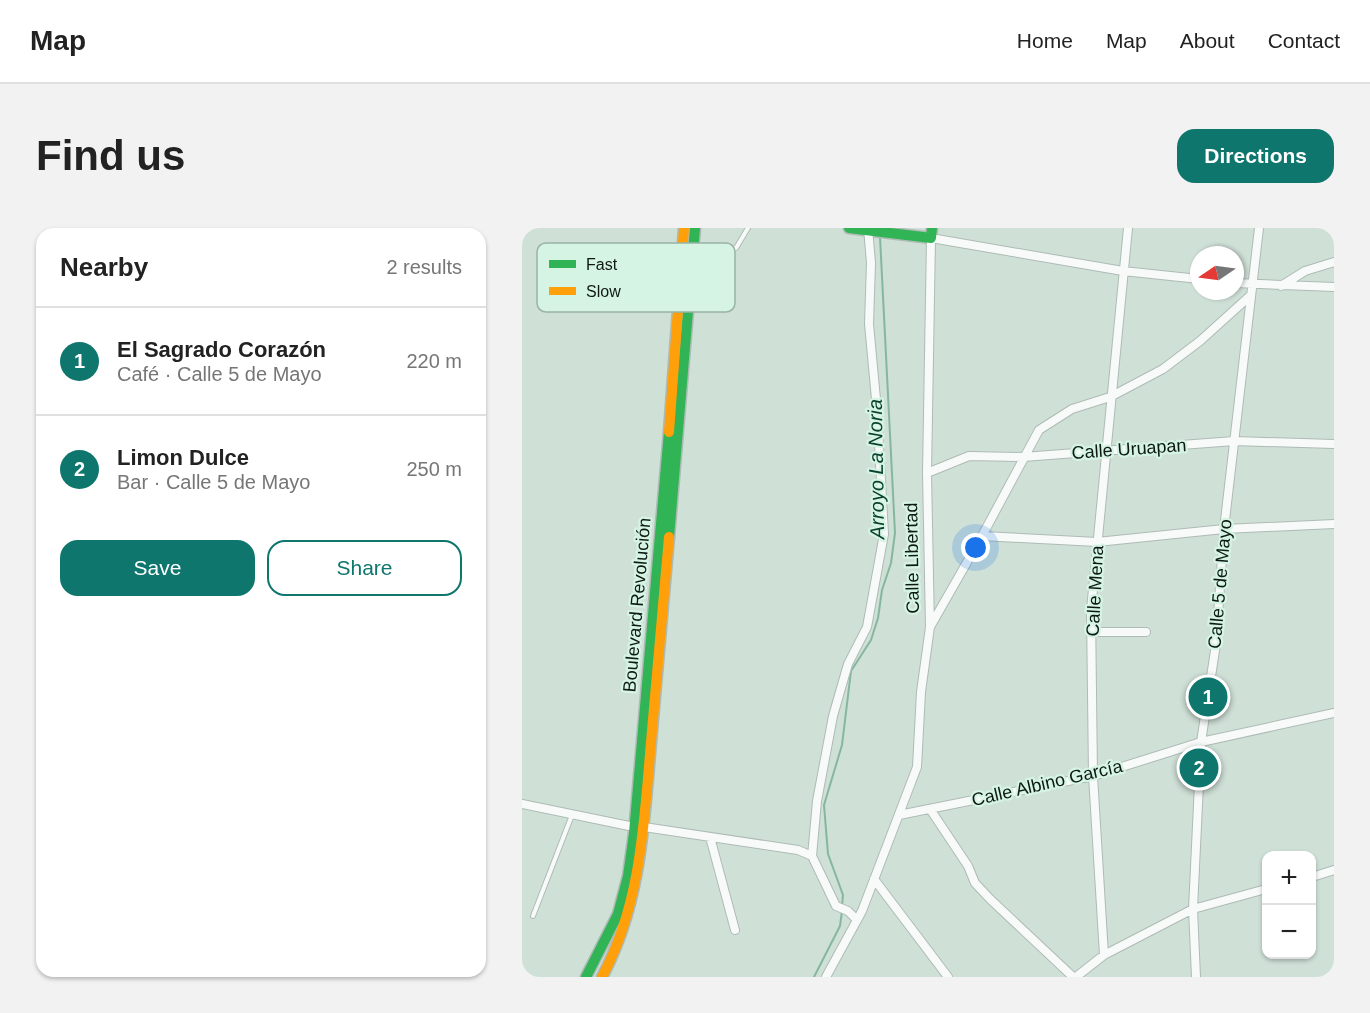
<!DOCTYPE html>
<html lang="en">
<head>
<meta charset="utf-8">
<style>
	:root { --surface:#fff; --page:#f2f2f2; --text:#222; --muted:#767676; --line:#e0e0e0; --accent:#0f766e }
	body { margin:0; font-family:Helvetica,sans-serif; background:var(--page); color:var(--text) }
	.controls { position:absolute; right:18px; bottom:18px; display:grid; overflow:hidden; border-radius:12px; box-shadow:0 2px 4px #0004 }
	.controls button { width:54px; height:54px; display:grid; place-items:center; padding:0; border:0; border-bottom:2px solid var(--line); background:var(--surface); color:var(--text); font:30px sans-serif }
	.compass { position:absolute; left:668px; top:18px; width:54px; height:54px; border-radius:50%; background:var(--surface); box-shadow:0 2px 4px #0004; rotate:257deg }
	.you { position:absolute; left:454px; top:320px; width:21px; height:21px; margin:-15px; border:4px solid #fff; border-radius:50%; background:#1a73e8; box-shadow:0 0 0 9px #1a73e833 }
	.badge { display:grid; place-items:center; width:39px; height:39px; border-radius:50%; background:var(--accent); color:#fff; font-size:20px; font-weight:700 }
	.pin { position:absolute; translate:-50% -50%; border:3px solid #fff; box-shadow:0 2px 6px #0006 }
	.list { margin:0; padding:0; list-style:none }
	h2 { display:flex; justify-content:space-between; align-items:center; height:78px; margin:0; padding:0 24px; font-size:26px }
	h2 small { font-size:20px; font-weight:400; color:var(--muted) }
	.list li { display:grid; grid-template-columns:39px 1fr auto; gap:18px; align-items:center; box-sizing:border-box; height:108px; padding:0 24px; border-top:2px solid var(--line) }
	.list b { display:block; font-size:22px; white-space:nowrap }
	.list p { margin:0; font-size:20px; white-space:nowrap; color:var(--muted) }
	.list em { font-size:20px; font-style:normal; color:var(--muted) }
	.actions { display:flex; gap:12px; padding:18px 24px }
	.actions a { flex:1; padding:14px 0; border:2px solid var(--accent); border-radius:18px; text-align:center; font-size:21px; color:var(--accent) }
	.actions .main { background:var(--accent); color:#fff }
	.map { position:relative; flex:none; width:812px; height:749px; overflow:hidden; border-radius:18px }
	header { display:flex; align-items:center; gap:36px; box-sizing:border-box; height:84px; padding:0 30px; background:var(--surface); border-bottom:2px solid var(--line) }
	header strong { font-size:28px }
	nav { display:flex; gap:33px; margin-inline-start:auto; font-size:21px }
	.intro { display:flex; align-items:center; justify-content:space-between; box-sizing:border-box; height:144px; padding:0 36px }
	h1 { margin:0; font-size:42px }
	.button { padding:15px 27px; border-radius:18px; background:var(--accent); color:#fff; font-size:21px; font-weight:700 }
	main { display:flex; gap:36px; padding:0 36px }
	aside { flex:1; background:var(--surface); border-radius:18px; box-shadow:0 2px 4px #0004 }
	.map>svg:first-child { display:block }
	.lines { fill:none; stroke-linecap:round; stroke-linejoin:round }
	.stream { stroke:#85b79f; stroke-width:2 }
	.lane-casing { stroke:#aebbb5; stroke-width:6 }
	.street-casing { stroke:#aebbb5; stroke-width:10 }
	.fast-casing { stroke:#aebbb5; stroke-width:13 }
	.slow-casing { stroke:#aebbb5; stroke-width:13 }
	.lane { stroke:#f8faf9; stroke-width:4 }
	.street { stroke:#f8faf9; stroke-width:8 }
	.fast { stroke:#30b455; stroke-width:10 }
	.slow { stroke:#ff9f0a; stroke-width:10 }
	.labels { text-anchor:middle; stroke-width:4.5; stroke-linejoin:round; paint-order:stroke }
	.street-label { font-size:18px; fill:#0e1913; stroke:#d5f4e4 }
	.water-label { font-size:20px; font-style:italic; fill:#0b412d; stroke:#d5f4e4 }
	.key { fill:#d5f4e4; stroke:#99b2a5; stroke-width:1.5 }
	.key-label { font-size:16px; fill:#0e1913 }
</style>
</head>
<body>
<header>
<strong>Map</strong>
<nav><a>Home</a><a>Map</a><a>About</a><a>Contact</a></nav>
</header>
<div class="intro"><h1>Find us</h1><a class="button">Directions</a></div>
<main>
<aside>
<h2>Nearby<small>2 results</small></h2>
<ul class="list">
<li><span class="badge">1</span><div><b>El Sagrado Corazón</b><p>Café · Calle 5 de Mayo</p></div><em>220 m</em></li>
<li><span class="badge">2</span><div><b>Limon Dulce</b><p>Bar · Calle 5 de Mayo</p></div><em>250 m</em></li>
</ul>
<div class="actions"><a class="main">Save</a><a>Share</a></div>
</aside>
<div class="map">
<svg width="812" height="749" viewBox="0 0 812 749">
	<rect width="100%" height="100%" fill="#cfe0d7"/>
	<g class="lines">
		<path class="stream" d="M 320,678 L 321,667 L 306,626 L 302,577 L 320,517 L 329,443 L 349,412 L 356,390 L 360,362 L 369,335 L 373,305 L 358,9
			M 292,749 L 318,698 L 320,683"/>
		<g class="lane-casing">
			<path id="lane" d="M 172,26 L 199,25 L 214,20 L 226,0
				M 11,688 L 50,587"/>
		</g>
		<g class="street-casing">
			<path id="street" d="M 713,55 L 812,59
				M 759,58 L 783,43 L 812,34
				M 405,245 L 447,228 L 501,229 L 712,213 L 812,216
				M 460,308 L 575,314 L 702,301 L 812,296
				M 408,399 L 460,308 L 517,202 L 550,181 L 588,169 L 641,141 L 678,113 L 729,67
				M 570,404 L 624,404
				M 0,576 L 112,599 L 122,599 L 276,622 L 290,628 L 314,678 L 326,683 L 335,692
				M 408,581 L 446,638 L 453,655 L 468,671 L 551,749
				M 377,587 L 571,548 L 679,514 L 812,485
				M 188,609 L 213,702
				M 290,628 L 295,573 L 311,488 L 326,436 L 345,399 L 362,306 L 355,182 L 347,96 L 349,35 L 346,0
				M 790,649 L 812,642
				M 352,651 L 426,749
				M 582,727 L 571,548 L 569,382 L 606,0
				M 304,749 L 340,683 L 395,539 L 399,464 L 408,399 L 405,245 L 409,10 L 601,43 L 677,51
				M 554,749 L 582,727 L 671,681 L 744,661
				M 674,749 L 671,681 L 679,514 L 694,416 L 702,301 L 737,0"/>
		</g>
		<g class="fast-casing">
			<path id="fast" d="M 327,0 L 409,10 L 410,0
				M 147,309 L 173,0
				M 64,749 L 96,686 L 106,648 L 112,605 L 147,204"/>
		</g>
		<g class="slow-casing">
			<path id="slow" d="M 147,204 L 162,0
				M 80,749 C 119,676 122,595 129,514 C 135,446 141,378 147,309"/>
		</g>
		<use href="#lane" class="lane"/>
		<use href="#street" class="street"/>
		<use href="#fast" class="fast"/>
		<use href="#slow" class="slow"/>
	</g>
	<g class="labels">
		<g class="street-label">
			<text transform="translate(607 221) rotate(-4)" y="6">Calle Uruapan</text>
			<text transform="translate(390 330) rotate(-91)" y="6">Calle Libertad</text>
			<text transform="translate(698 356) rotate(-85)" y="6">Calle 5 de Mayo</text>
			<text transform="translate(573 363) rotate(-87)" y="6">Calle Mena</text>
			<text transform="translate(115 377) rotate(-85)" y="6">Boulevard Revolución</text>
			<text transform="translate(525 555) rotate(-13)" y="6">Calle Albino García</text>
		</g>
		<g class="water-label">
			<text transform="translate(354 241) rotate(-91)" y="7">Arroyo La Noria</text>
		</g>
	</g>
	<rect x="15" y="15" width="198" height="69" rx="9" class="key"/>
	<rect x="27" y="32" width="27" height="8" fill="#30b455"/>
	<rect x="27" y="59" width="27" height="8" fill="#ff9f0a"/>
	<g class="key-label">
		<text x="64" y="42">Fast</text>
		<text x="64" y="69">Slow</text>
	</g>
</svg>
<div class="controls">
<button>+</button>
<button>−</button>
</div>
<svg class="compass" viewBox="-18 -18 36 36"><path d="M0-13l5 13h-10z" fill="#e53935"/><path d="M0 13l5-13h-10z" fill="#767676"/></svg>
<div class="you"></div>
<div class="pin badge" style="left:686px;top:469px">1</div>
<div class="pin badge" style="left:677px;top:540px">2</div>
</div>
</main>
</body>
</html>
